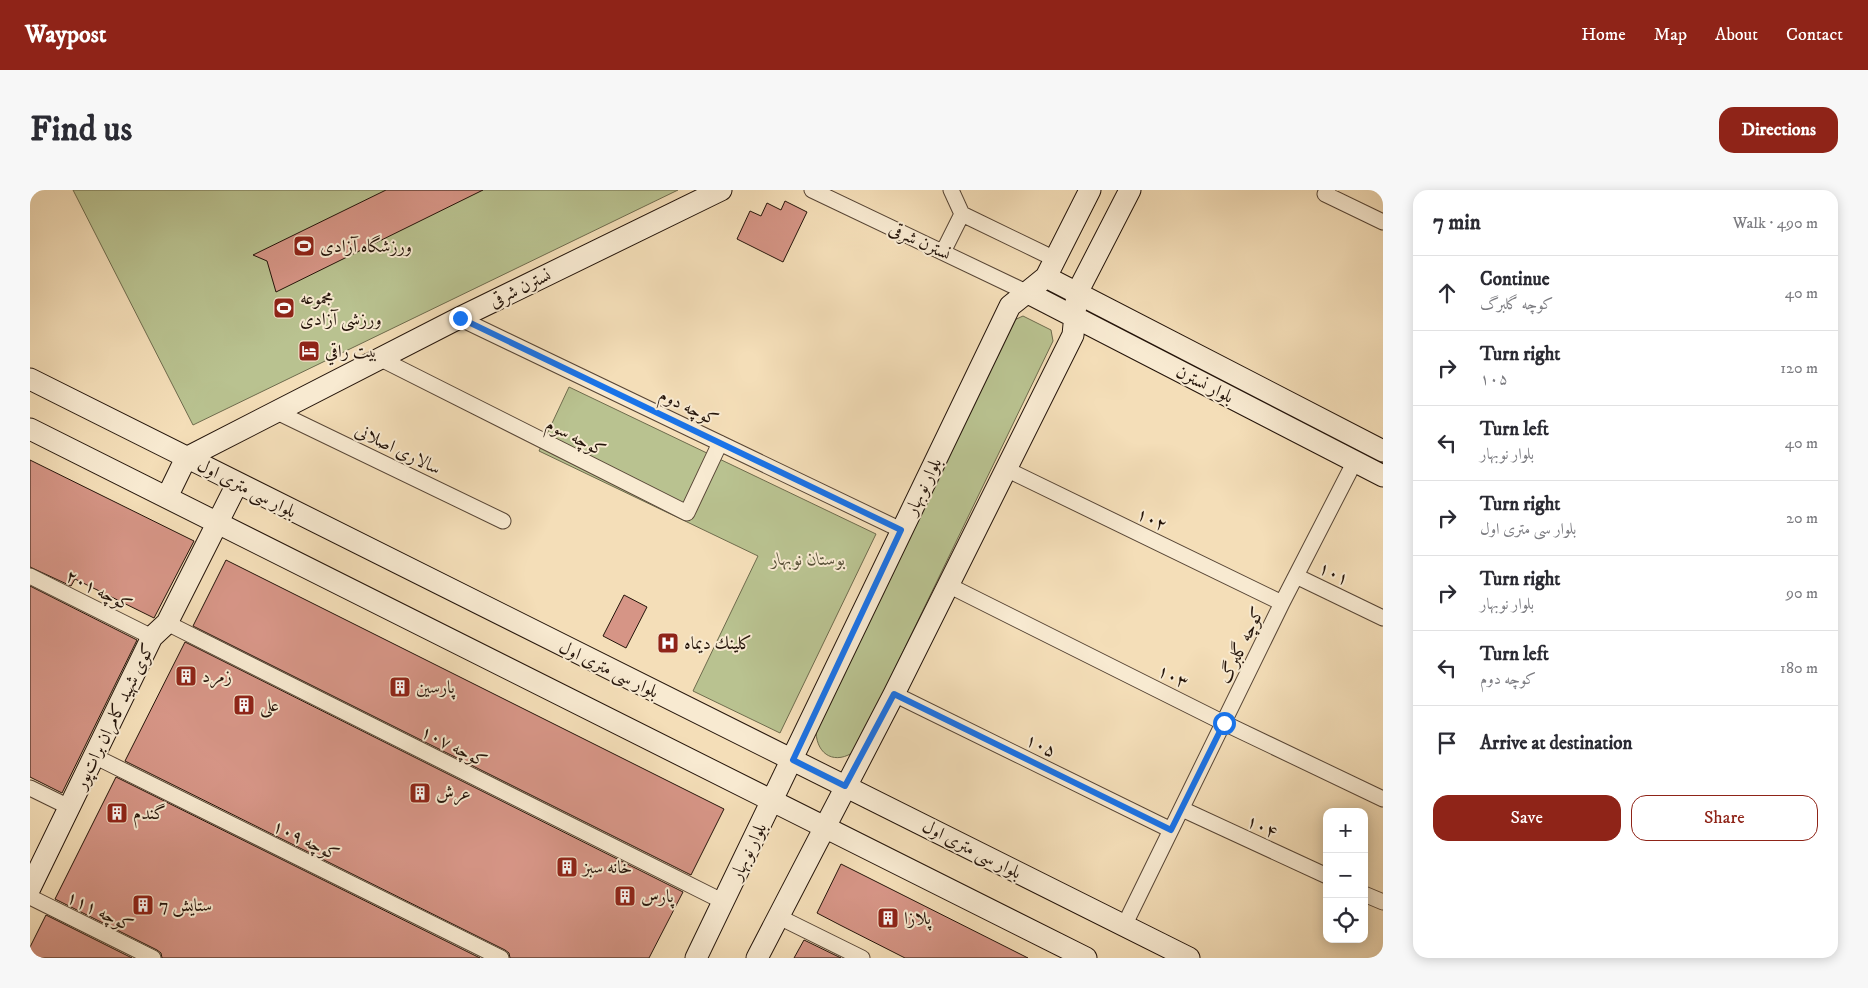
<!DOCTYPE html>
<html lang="en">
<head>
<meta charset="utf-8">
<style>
	:root { --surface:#fff; --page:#f7f7f7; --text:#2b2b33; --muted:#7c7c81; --line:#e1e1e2; --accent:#8f2418 }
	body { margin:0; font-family:"IM FELL DW Pica",Amiri,serif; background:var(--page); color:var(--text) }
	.controls { position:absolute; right:15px; bottom:15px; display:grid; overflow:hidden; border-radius:10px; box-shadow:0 2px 12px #0003 }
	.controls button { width:45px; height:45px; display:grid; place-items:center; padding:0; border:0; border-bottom:1px solid var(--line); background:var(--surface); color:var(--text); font:25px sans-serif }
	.stop { position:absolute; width:15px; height:15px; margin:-11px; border:4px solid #1a73e8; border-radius:50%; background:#fff }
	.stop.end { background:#1a73e8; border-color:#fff; box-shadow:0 1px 5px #0008 }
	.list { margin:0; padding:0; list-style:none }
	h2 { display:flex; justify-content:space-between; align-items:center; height:65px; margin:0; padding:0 20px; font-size:21px }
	h2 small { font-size:16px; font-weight:400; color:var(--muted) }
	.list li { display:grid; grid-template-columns:32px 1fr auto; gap:15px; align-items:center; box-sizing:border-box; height:75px; padding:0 20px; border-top:1px solid var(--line) }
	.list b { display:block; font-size:19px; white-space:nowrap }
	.list p { margin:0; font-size:16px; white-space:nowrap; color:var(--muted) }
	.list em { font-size:16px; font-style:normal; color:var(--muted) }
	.actions { display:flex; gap:10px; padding:15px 20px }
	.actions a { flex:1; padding:11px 0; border:1px solid var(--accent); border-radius:15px; text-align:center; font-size:18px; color:var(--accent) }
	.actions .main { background:var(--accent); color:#fff }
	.icon { flex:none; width:28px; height:28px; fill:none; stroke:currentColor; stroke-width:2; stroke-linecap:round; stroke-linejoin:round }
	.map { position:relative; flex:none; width:1353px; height:768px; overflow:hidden; border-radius:15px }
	header { display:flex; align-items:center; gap:30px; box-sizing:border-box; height:70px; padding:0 25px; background:var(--accent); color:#fff }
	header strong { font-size:24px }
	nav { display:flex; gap:28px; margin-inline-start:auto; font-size:18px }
	.intro { display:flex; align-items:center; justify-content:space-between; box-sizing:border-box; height:120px; padding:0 30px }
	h1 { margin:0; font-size:35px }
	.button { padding:12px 22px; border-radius:15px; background:var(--accent); color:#fff; font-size:18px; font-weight:700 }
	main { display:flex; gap:30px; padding:0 30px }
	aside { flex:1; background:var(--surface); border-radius:15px; box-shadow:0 2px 12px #0003 }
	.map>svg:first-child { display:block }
	.green { fill:#b9c290; stroke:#6e6b4d }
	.building { fill:#d69586; stroke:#24140a }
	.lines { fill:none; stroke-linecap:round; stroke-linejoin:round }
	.street-casing { stroke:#584636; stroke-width:17 }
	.secondary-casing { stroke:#24140a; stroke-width:23 }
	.street { stroke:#f8ead1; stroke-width:15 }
	.secondary { stroke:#f8ead1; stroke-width:21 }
	.route { stroke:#1a73e8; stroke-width:6 }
	.labels { text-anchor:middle; stroke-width:4; stroke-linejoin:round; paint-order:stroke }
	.street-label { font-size:18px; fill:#24140a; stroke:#f8ead1 }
	.poi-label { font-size:18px; fill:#24140a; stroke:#f8ead1; text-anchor:start }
	.park-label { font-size:18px; font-style:italic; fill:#585139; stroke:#f8ead1 }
</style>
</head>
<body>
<header>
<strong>Waypost</strong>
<nav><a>Home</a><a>Map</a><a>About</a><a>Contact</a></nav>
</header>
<div class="intro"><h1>Find us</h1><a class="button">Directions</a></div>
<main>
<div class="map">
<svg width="1353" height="768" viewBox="0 0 1353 768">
	<rect width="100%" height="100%" fill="#f4deb8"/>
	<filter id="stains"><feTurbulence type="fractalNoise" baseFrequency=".004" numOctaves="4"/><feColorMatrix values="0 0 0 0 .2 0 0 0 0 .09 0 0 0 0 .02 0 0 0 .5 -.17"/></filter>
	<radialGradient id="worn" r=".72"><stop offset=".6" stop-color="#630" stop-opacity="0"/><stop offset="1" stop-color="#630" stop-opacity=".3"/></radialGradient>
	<path class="green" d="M 43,0 L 648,0 L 163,235 Z
		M 993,126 L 1021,140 L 1023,151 L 825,561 C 806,575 787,566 786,542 L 982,131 Z
		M 539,197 L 846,344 L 750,543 L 663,501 L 728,366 L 509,261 Z"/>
	<path class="building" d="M 356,0 L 453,0 L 246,102 L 237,71 L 223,65 Z
		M 755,11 L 777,22 L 753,72 L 707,49 L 720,21 L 731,26 L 737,13 L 751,20 Z
		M 0,270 L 164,351 L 124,428 L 45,389 L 41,396 L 0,377 Z
		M 196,370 L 694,619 L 661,685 L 163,436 Z
		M 0,396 L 107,450 L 32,603 L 0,587 Z
		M 594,405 L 617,417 L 596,458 L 573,446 Z
		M 155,452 L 653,702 L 619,768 L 480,768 L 479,763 L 475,760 L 95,571 Z
		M 86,587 L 450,768 L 132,768 L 131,763 L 127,760 L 25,709 Z
		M 811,674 L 835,686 L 998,768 L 875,768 L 810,735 L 787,723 Z
		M 16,725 L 102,768 L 0,768 L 0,757 Z
		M 774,750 L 811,768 L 764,768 Z"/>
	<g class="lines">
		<g class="street-casing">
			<path id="street" d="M 782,0 L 998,103
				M 921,0 L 932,24 L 1025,69
				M 1298,0 L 1295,4 L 1353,32
				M 913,62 L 932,24
				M 429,128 L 871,340
				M 349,168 L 657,323 L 690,253
				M 247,222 L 473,331
				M 976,279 L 1252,413
				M 0,386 L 122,447
				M 1266,386 L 1353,428
				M 918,395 L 1194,533 L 1353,609
				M 137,433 L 694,712
				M 864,504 L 1141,640
				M 64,566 L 471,768
				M 0,598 L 39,617
				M 1152,619 L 1297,686
				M 1334,704 L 1353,712
				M 0,707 L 123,768
				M 747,726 L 832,768
				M 1094,736 L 1252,413 L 1325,271"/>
		</g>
		<g class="secondary-casing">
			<path id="secondary" d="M 1016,87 L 1353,261
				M 998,103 L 1353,286
				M 0,189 L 1159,768
				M 0,239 L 1056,768
				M 137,307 L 156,268 L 429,128 L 691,0
				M 0,698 L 122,447 L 137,433 L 207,294
				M 666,768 L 980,116 L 1016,87 L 1060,0
				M 727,768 L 864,504 L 1043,145 L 1047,103 L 1100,0"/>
		</g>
		<use href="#street" class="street"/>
		<use href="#secondary" class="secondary"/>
	</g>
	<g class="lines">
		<path class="route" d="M 430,128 L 871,340 L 763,570 L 815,596 L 864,504 L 1141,640 L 1194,533"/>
	</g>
	<defs>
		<g id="stadium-square" transform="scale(1.125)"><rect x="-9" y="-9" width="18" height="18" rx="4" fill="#8f2418" stroke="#f8ead1"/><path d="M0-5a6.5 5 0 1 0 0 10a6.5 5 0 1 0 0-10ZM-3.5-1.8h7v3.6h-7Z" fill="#fff"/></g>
		<g id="hotel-square" transform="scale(1.125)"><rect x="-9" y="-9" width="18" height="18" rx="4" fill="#8f2418" stroke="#f8ead1"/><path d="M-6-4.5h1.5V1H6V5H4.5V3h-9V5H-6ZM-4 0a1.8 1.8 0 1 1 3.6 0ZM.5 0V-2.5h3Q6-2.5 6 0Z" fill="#fff"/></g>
		<g id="hospital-square" transform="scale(1.125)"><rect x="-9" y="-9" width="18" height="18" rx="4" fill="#8f2418" stroke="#f8ead1"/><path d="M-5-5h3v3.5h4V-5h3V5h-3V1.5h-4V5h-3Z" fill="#fff"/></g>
		<g id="building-square" transform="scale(1.125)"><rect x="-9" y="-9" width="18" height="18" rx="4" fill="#8f2418" stroke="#f8ead1"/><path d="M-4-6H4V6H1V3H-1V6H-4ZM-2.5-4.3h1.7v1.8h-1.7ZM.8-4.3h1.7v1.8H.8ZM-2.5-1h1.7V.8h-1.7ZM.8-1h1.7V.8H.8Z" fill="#fff"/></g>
	</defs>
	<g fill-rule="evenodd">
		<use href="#stadium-square" x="274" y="56"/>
		<use href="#stadium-square" x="254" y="118"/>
		<use href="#hotel-square" x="279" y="161"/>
		<use href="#hospital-square" x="638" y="453"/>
		<use href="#building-square" x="156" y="486"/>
		<use href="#building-square" x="370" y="497"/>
		<use href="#building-square" x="214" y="515"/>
		<use href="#building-square" x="390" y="603"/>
		<use href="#building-square" x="87" y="623"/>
		<use href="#building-square" x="537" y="677"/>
		<use href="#building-square" x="595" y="706"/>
		<use href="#building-square" x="113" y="715"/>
		<use href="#building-square" x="858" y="728"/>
	</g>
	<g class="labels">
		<g class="street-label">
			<text transform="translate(890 51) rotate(25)" y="6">نسترن شرقی</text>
			<text transform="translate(490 98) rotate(-26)" y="6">نسترن شرقی</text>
			<text transform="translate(1175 194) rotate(27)" y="6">بلوار نسترن</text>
			<text transform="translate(659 217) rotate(26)" y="6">کوچه دوم</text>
			<text transform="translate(546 247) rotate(27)" y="6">کوچه سوم</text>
			<text transform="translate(368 259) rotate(26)" y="6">سالاری اصلانی</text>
			<text transform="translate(893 296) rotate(-64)" y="6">بلوار نوبهار</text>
			<text transform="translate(217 298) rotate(27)" y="6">بلوار سی متری اول</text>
			<text transform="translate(1122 329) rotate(26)" y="6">۱۰۲</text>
			<text transform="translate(1304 383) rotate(26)" y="6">۱۰۱</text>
			<text transform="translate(69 400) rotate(27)" y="6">کوچه ۲۰۱</text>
			<text transform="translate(1211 455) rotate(-64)" y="6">کوچه گلبرگ</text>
			<text transform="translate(579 479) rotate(26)" y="6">بلوار سی متری اول</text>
			<text transform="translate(1143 486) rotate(27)" y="6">۱۰۳</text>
			<text transform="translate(84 526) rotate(-64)" y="6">کوی شهید کامران برات‌پور</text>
			<text transform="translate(1011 555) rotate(26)" y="6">۱۰۵</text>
			<text transform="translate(424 556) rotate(27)" y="6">کوچه ۱۰۷</text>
			<text transform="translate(1232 636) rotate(25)" y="6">۱۰۴</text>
			<text transform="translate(276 650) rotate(26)" y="6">کوچه ۱۰۹</text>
			<text transform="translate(942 659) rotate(27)" y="6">بلوار سی متری اول</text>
			<text transform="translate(718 661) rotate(-64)" y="6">بلوار نوبهار</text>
			<text transform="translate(70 721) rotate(26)" y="6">کوچه ۱۱۱</text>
		</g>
		<g class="poi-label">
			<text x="290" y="62">ورزشگاه آزادی</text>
			<text x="270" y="114">مجموعه<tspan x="270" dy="21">ورزشی آزادی</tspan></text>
			<text x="295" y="167">بيت راقي</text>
			<text x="654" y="459">كلينك ديماه</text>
			<text x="172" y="492">زمرد</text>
			<text x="386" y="503">پارسین</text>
			<text x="230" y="521">علی</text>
			<text x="406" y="609">عرش</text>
			<text x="103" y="629">گندم</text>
			<text x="553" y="683">خانه سبز</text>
			<text x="611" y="712">پارس</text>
			<text x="129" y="721">ستایش 7</text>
			<text x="874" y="734">پلازا</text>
		</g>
		<g class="park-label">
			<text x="778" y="375">بوستان نوبهار</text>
		</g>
	</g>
	<rect width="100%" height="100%" filter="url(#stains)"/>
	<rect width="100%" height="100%" fill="url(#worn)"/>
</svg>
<div class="controls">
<button>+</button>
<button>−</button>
<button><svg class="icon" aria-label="locate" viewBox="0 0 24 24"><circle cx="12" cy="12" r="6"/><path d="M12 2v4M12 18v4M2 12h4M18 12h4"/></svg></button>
</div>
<div class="stop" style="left:1194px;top:533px"></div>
<div class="stop end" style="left:430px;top:128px"></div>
</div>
<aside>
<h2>7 min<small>Walk · 490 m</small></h2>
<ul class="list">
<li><svg class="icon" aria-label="ahead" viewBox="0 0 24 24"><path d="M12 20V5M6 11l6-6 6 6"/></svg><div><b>Continue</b><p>کوچه گلبرگ</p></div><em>40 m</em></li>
<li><svg class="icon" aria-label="right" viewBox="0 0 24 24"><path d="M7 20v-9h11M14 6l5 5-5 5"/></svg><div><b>Turn right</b><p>۱۰۵</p></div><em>120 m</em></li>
<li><svg class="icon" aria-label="left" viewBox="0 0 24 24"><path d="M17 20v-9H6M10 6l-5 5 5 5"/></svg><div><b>Turn left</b><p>بلوار نوبهار</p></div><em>40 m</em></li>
<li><svg class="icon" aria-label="right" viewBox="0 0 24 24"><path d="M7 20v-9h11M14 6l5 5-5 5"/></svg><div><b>Turn right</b><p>بلوار سی متری اول</p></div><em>20 m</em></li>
<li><svg class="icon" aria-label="right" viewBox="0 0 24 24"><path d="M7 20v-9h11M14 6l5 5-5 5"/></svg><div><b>Turn right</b><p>بلوار نوبهار</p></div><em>90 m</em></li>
<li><svg class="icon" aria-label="left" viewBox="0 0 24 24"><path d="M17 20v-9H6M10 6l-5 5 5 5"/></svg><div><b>Turn left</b><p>کوچه دوم</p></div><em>180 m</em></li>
<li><svg class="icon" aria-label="arrive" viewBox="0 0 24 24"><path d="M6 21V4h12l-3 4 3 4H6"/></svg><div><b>Arrive at destination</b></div></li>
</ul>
<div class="actions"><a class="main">Save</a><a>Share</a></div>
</aside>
</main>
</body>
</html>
